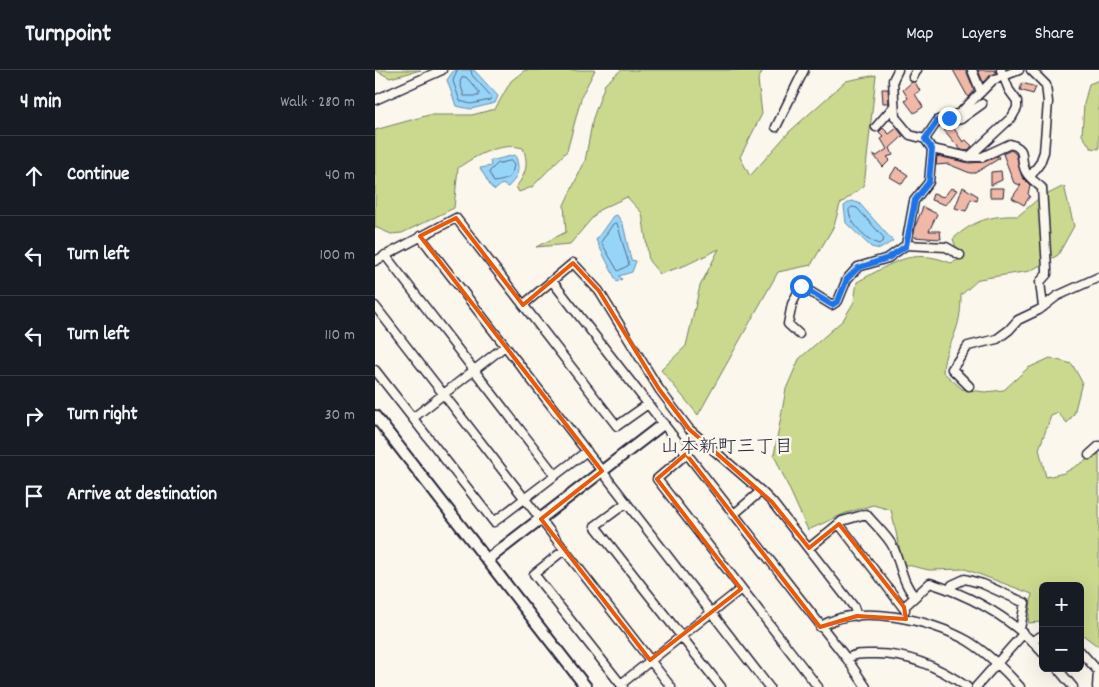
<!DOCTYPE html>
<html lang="en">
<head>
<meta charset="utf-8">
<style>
	:root { --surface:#171b24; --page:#242831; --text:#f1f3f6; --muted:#9ea1a6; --line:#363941 }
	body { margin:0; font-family:Dekko,"Klee One",sans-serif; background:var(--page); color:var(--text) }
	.controls { position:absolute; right:15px; bottom:15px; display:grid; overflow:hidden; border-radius:8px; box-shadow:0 5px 20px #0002 }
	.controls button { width:45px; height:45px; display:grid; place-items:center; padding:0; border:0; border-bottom:1px solid var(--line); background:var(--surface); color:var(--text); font:25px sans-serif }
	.stop { position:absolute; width:15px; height:15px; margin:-11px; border:4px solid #1a73e8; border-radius:50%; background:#fff }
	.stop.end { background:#1a73e8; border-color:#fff; box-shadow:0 1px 5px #0008 }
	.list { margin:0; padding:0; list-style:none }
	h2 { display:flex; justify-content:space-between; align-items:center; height:65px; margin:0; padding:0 20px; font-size:21px }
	h2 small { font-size:16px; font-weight:400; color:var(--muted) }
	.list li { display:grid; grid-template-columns:32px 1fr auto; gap:15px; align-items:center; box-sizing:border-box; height:80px; padding:0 20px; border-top:1px solid var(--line) }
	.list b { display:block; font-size:19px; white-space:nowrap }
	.list em { font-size:16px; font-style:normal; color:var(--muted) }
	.icon { flex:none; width:28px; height:28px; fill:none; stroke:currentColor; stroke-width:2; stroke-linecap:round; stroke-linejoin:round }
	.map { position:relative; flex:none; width:724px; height:617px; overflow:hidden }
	header { display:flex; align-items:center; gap:30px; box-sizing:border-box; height:70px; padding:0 25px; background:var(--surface); border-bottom:1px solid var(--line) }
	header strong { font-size:24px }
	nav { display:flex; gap:28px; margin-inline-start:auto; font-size:18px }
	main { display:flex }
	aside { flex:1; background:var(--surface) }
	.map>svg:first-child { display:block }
	.green { fill:#cad98d; stroke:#767e64 }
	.water { fill:#97d5f8; stroke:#688dac }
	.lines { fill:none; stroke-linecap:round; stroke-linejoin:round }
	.shore { stroke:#516a87; stroke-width:1 }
	.building { fill:#f0b8a7; stroke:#22223b }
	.street-casing { stroke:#22223b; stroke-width:11 }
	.secondary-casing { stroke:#22223b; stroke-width:14 }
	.street { stroke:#fbf7ec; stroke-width:8 }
	.secondary { stroke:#fbf7ec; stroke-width:10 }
	.route { stroke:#1a73e8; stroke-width:6 }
	.marked { fill:none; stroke:#e8590c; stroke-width:4; stroke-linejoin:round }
	.labels { text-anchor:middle; stroke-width:5; stroke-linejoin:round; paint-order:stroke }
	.neighbourhood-label { font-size:19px; fill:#22223b; stroke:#fbf7ec }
</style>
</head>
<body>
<header>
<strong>Turnpoint</strong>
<nav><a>Map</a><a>Layers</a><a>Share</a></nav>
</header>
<main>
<aside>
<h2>4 min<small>Walk · 280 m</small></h2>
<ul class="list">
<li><svg class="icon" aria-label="ahead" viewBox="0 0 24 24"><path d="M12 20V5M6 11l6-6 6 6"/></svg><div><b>Continue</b></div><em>40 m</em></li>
<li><svg class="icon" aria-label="left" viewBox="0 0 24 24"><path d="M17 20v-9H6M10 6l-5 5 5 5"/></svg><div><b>Turn left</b></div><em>100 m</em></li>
<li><svg class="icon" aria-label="left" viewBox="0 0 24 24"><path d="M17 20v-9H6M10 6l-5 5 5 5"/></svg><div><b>Turn left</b></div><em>110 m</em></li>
<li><svg class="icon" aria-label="right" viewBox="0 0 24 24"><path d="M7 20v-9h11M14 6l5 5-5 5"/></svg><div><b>Turn right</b></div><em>30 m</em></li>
<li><svg class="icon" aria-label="arrive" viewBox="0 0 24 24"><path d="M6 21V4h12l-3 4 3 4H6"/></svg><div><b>Arrive at destination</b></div></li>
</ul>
</aside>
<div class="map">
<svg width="724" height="617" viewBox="0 0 724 617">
	<rect width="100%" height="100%" fill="#fbf7ec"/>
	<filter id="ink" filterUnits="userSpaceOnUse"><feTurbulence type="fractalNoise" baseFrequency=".02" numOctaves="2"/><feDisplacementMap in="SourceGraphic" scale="10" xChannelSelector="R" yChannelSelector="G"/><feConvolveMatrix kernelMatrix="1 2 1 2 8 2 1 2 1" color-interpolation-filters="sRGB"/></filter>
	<g filter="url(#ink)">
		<path class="green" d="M 0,0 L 46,0 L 15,8 Z
			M 150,0 L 220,0 L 207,25 L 192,81 L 157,117 L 144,122 L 141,117 C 151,104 154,94 148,78 C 126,72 101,85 83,98 L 79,138 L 27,163 L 16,164 L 0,157 L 0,60 L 54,45 L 97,45 L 120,39 L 136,11 Z
			M 246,0 L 388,0 L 383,10 L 387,44 L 365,87 L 375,106 L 414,62 L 471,11 L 501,5 L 489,116 L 465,134 L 459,156 L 436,195 L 403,202 L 323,345 L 286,300 L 311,276 L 325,216 L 344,179 L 311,195 L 285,204 L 274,191 L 267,143 L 252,127 L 224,140 L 195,174 L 161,177 L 191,162 L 189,135 L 210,91 L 218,48 L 230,14 Z
			M 724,10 L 724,79 L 716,78 L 707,65 L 709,34 L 714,14 Z
			M 689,116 L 699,156 L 683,185 L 655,201 L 604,209 L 586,225 C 586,237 585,249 581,260 C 575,278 569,282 568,302 L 587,319 L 610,322 L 629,320 L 653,298 L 675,288 L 697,294 L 707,312 L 699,344 L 692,353 L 683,343 L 676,346 L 664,379 L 671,407 L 689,403 L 724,383 L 724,577 L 705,563 L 705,516 L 668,516 L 668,552 L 653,553 L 657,524 L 590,499 L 554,500 L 528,494 L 516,440 L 498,435 L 471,443 L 433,460 L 399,385 L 411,319 L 424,289 L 468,250 L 479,232 L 482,212 C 518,193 536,177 576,193 L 585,189 L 578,169 C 598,151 615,145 643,146 L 663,129 Z"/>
		<path class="water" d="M 79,0 L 99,0 L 123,26 L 120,33 L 96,39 L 81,36 L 72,10 Z
			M 140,85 C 146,99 143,107 133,117 L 127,114 L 120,120 L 116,117 L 105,98 L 116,96 L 115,91 Z
			M 476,131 L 484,133 L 518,171 L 505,179 L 496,177 L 471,153 L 469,136 Z
			M 242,145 L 248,154 L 256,190 L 261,191 L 257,202 L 244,206 L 247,209 L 242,212 L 221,170 L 238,146 Z"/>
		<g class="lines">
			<path class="shore" d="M 82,0 L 78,11 L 85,31 L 96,34 L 115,30 L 116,26 L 97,5 L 96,0
				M 88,7 L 91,7 L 104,22 L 104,26 L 89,26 L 85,12 Z
				M 136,91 L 139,95 C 136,110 131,110 119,112 L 114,102 L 122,94 Z
				M 477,137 L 482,138 L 509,168 L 508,171 L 504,174 C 493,171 473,152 474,140 Z
				M 242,153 L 254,195 L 243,201 L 226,172 L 238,154 Z"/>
		</g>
		<path class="building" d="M 578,0 L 591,0 L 599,20 L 593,27 Z
			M 603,0 L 620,0 L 621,3 L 608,12 Z
			M 537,12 L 540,12 L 545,21 L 540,24 L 548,37 L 539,43 L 530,31 L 533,28 L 528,20 Z
			M 647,13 L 661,17 L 658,24 L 645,20 Z
			M 507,19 L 513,19 L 514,33 L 508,33 Z
			M 578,57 L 588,72 L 591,70 L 597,76 L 592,81 L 586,80 L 569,60 Z
			M 508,58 L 514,64 L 522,58 L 528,66 L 515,78 L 518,85 L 512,87 L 515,90 L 508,97 L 498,84 L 502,86 L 512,79 L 506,69 L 509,67 L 504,62 Z
			M 636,80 L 641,84 L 647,107 L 655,115 L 653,124 L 655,126 L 649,135 L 637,128 L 646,115 L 639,113 L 628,84 Z
			M 562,86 L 594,93 L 609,92 L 624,86 L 625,88 L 600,103 L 595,103 L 573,94 L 561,95 Z
			M 521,97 L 533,105 L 527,114 L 515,107 Z
			M 626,101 L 627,110 L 616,115 L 616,102 Z
			M 588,117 L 603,126 L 602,131 L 596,129 L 591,141 L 580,138 Z
			M 576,118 L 582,120 L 571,135 L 556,130 L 558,124 L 569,127 Z
			M 615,118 L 629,118 L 628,127 L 615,127 Z
			M 548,137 L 562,144 L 554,161 L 565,161 L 566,169 L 538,167 L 541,154 Z"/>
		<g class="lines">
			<g class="street-casing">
				<path id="street" d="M 523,0 L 518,10 L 520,47 L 535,65 L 550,69 L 557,79 L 594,87 L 607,87 L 635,74 C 653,79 644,87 650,100 C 652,107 662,113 667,118 L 672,199 L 672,204 L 665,212 L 668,237
					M 597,0 L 606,22
					M 538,7 L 542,0
					M 0,30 L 67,0
					M 572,52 L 586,49 L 607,34
					M 401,57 L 429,0
					M 501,57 L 519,36
					M 550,69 L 563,50 L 585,43 L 618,10 L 644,0
					M 594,87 L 637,47 L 642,38 L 642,31 L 634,20 L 626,0
					M 655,107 L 665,93 L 669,82 L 673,32 L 671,15 L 656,0
					M 45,166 L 394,617
					M 531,175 L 571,177 L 585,185
					M 10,185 L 180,405
					M 0,191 L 81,148 L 242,356 L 273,334
					M 177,211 L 472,589 L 491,617
					M 148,235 L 198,193 L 224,221 L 284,319 L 314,359 L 386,421
					M 0,236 L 296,617
					M 424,264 L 413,254 L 417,234 L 426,216 L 457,235 L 463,231 L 472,209 L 483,197 L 513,188 L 531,175 L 539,131 L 554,112 L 557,79
					M 0,300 L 119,452 L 212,381
					M 594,316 L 577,299 L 593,276 L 622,269 L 634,260 L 643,250 L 664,240 L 682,226 L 724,207
					M 38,348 L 130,276
					M 311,384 L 282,409 L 443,617
					M 714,385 L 724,376
					M 251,433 L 220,456 L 346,617
					M 358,445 L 386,421 L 397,432 L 479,537 L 482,546
					M 464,454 L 530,540
					M 434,478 L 467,451 L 491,444 C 499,454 513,466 518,477 C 526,494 527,513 540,527
					M 189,480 L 159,504 L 248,617
					M 575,519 L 577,515 L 590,509 L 608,514 L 650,533 L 645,559
					M 529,537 L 555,513 C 599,527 637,548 668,583
					M 445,557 C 482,532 557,550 593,571 C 614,584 629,599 645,617
					M 657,571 L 668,565
					M 705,581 L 723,601 L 722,617
					M 472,589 C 480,583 488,584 498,584 C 533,583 564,597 592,617
					M 682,598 L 698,617
					M 246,614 L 366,519
					M 601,617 L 649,563"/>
			</g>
			<g class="secondary-casing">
				<path id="secondary" d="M 0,346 L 211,617
					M 112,490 L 288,354"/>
			</g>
			<use href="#street" class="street"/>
			<use href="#secondary" class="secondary"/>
		</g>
	</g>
	<g class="lines" filter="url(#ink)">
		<path class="route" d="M 426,216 L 457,235 L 463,231 L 472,209 L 483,198 L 513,188 L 531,176 L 540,130 L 554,112 L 557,79 L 550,69 L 563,50 L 574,48"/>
	</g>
	<path class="marked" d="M 81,148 L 148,235 L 198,193 L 224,221 L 284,319 L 314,359 L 397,432 L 434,478 L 464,454 L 529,537 L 531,549 L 482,546 L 445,557 L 311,384 L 282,409 L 366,519 L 275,590 L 166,449 L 227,401 L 45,166 Z"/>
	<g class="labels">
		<g class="neighbourhood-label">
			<text x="352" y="382">山本新町三丁目</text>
		</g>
	</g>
</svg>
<div class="controls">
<button>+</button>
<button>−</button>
</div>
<div class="stop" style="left:426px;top:216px"></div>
<div class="stop end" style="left:574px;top:48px"></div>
</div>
</main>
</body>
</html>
